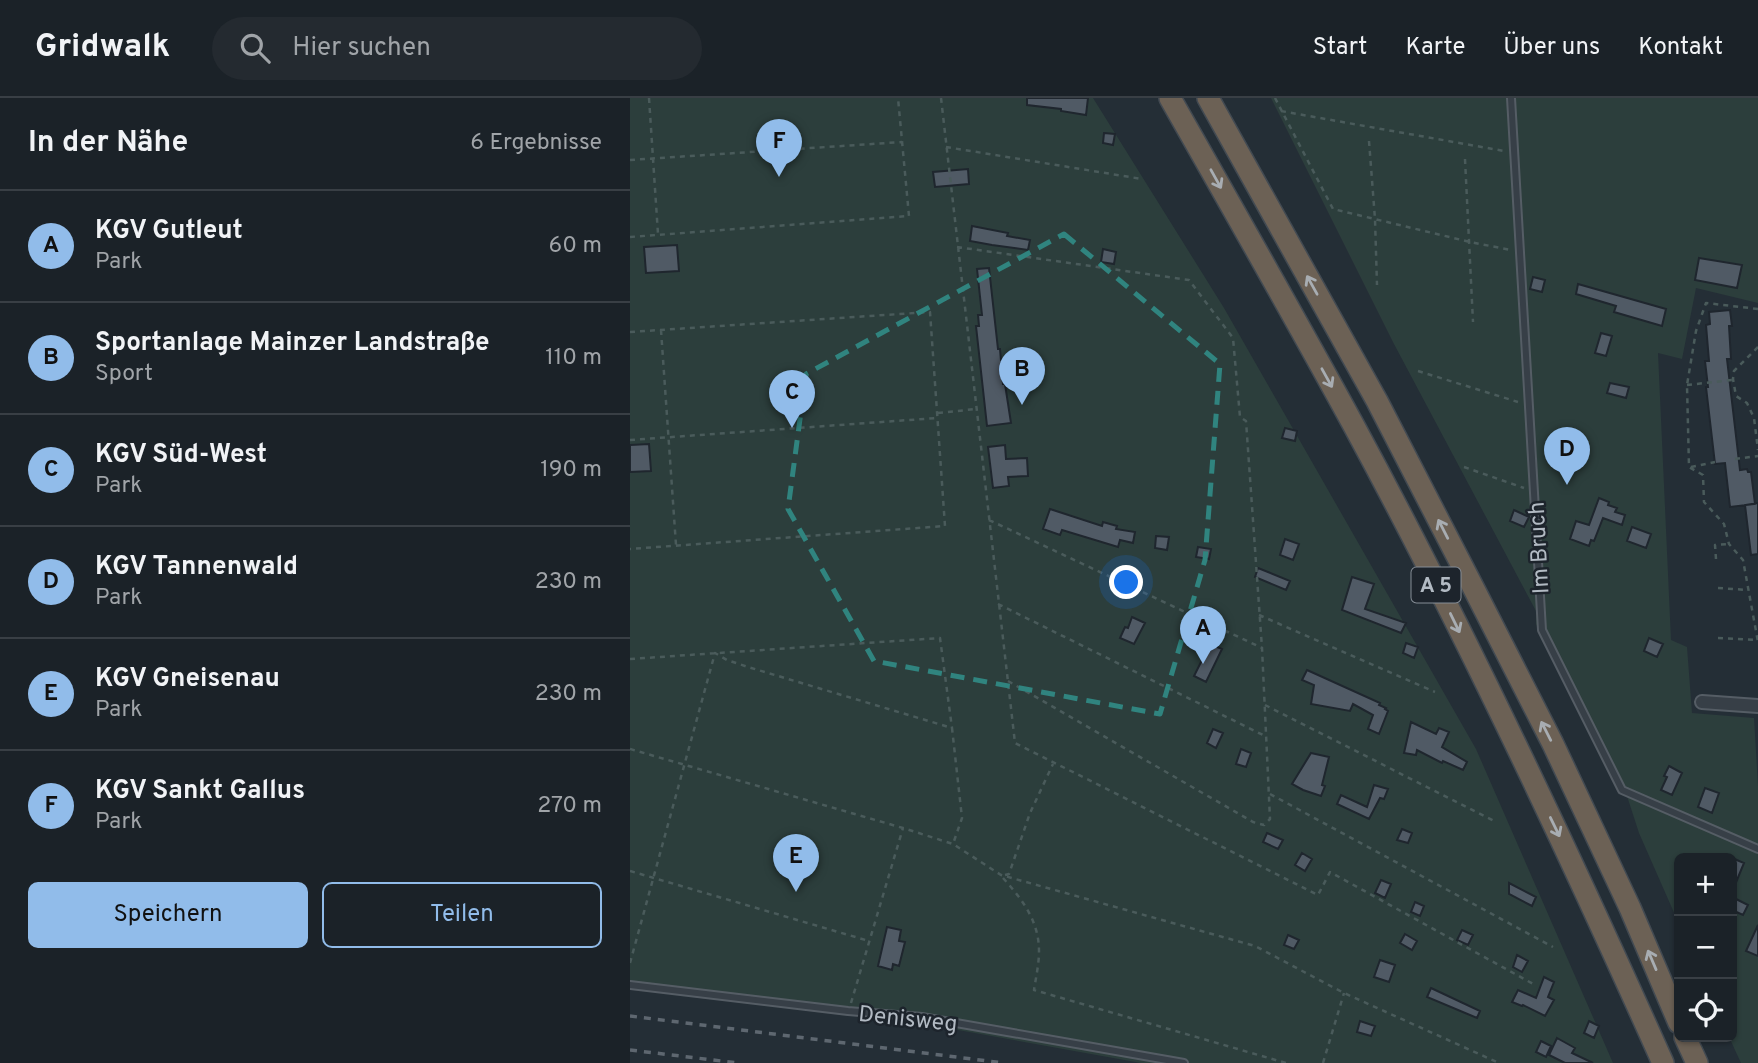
<!DOCTYPE html>
<html lang="de">
<head>
<meta charset="utf-8">
<style>
	:root { --surface:#1b2228; --page:#242a30; --text:#f1f3f6; --muted:#a0a4a8; --line:#393f45; --accent:#91bcea }
	body { margin:0; font-family:Overpass,sans-serif; background:var(--page); color:var(--text) }
	.controls { position:absolute; right:21px; bottom:21px; display:grid; overflow:hidden; border-radius:10px; box-shadow:0 2px 5px #0004 }
	.controls button { width:63px; height:63px; display:grid; place-items:center; padding:0; border:0; border-bottom:2px solid var(--line); background:var(--surface); color:var(--text); font:35px sans-serif }
	.you { position:absolute; left:497px; top:485px; width:24px; height:24px; margin:-18px; border:5px solid #fff; border-radius:50%; background:#1a73e8; box-shadow:0 0 0 10px #1a73e833 }
	.badge { display:grid; place-items:center; width:46px; height:46px; border-radius:50%; background:var(--accent); color:#111; font-size:23px; font-weight:700 }
	.pin { position:absolute; translate:-50% -58px; filter:drop-shadow(0 2px 4px #0008) }
	.pin::after { content:''; position:absolute; top:37px; width:24px; height:21px; background:inherit; clip-path:polygon(0 0,100% 0,50% 100%) }
	.list { margin:0; padding:0; list-style:none }
	h2 { display:flex; justify-content:space-between; align-items:center; height:91px; margin:0; padding:0 28px; font-size:30px }
	h2 small { font-size:23px; font-weight:400; color:var(--muted) }
	.list li { display:grid; grid-template-columns:46px 1fr auto; gap:21px; align-items:center; box-sizing:border-box; height:112px; padding:0 28px; border-top:2px solid var(--line) }
	.list b { display:block; font-size:26px; white-space:nowrap }
	.list p { margin:0; font-size:23px; white-space:nowrap; color:var(--muted) }
	.list em { font-size:23px; font-style:normal; color:var(--muted) }
	.actions { display:flex; gap:14px; padding:21px 28px }
	.actions a { flex:1; padding:16px 0; border:2px solid var(--accent); border-radius:10px; text-align:center; font-size:24px; color:var(--accent) }
	.actions .main { background:var(--accent); color:#111 }
	.icon { flex:none; width:38px; height:38px; fill:none; stroke:currentColor; stroke-width:2; stroke-linecap:round; stroke-linejoin:round }
	.map { position:relative; flex:none; width:1128px; height:965px; overflow:hidden }
	header { display:flex; align-items:center; gap:42px; box-sizing:border-box; height:98px; padding:0 35px; background:var(--surface); border-bottom:2px solid var(--line) }
	header strong { font-size:33px }
	nav { display:flex; gap:38px; margin-inline-start:auto; font-size:24px }
	.search { width:490px; height:63px; background:var(--page); display:flex; align-items:center; gap:18px; box-sizing:border-box; padding:0 24px; border-radius:38px; color:var(--muted); font-size:26px }
	main { display:flex }
	aside { flex:1; background:var(--surface) }
	.map>svg:first-child { display:block }
	.green { fill:#2c3e3c }
	.building { fill:#505a65; stroke:#1f262e; stroke-width:2 }
	.lines { fill:none; stroke-linecap:round; stroke-linejoin:round }
	.lane-casing { stroke:#555d65; stroke-width:10 }
	.street-casing { stroke:#555d65; stroke-width:16 }
	.highway-casing { stroke:#424a52; stroke-width:24 }
	.path { stroke:#4a5b5b; stroke-width:2.5; stroke-dasharray:5 5; stroke-linecap:butt }
	.lane { stroke:#373f47; stroke-width:6 }
	.street { stroke:#373f47; stroke-width:12 }
	.highway { stroke:#6c6155; stroke-width:21 }
	.rail { stroke:#5e6770; stroke-width:3.5; stroke-dasharray:7 7; stroke-linecap:butt }
	.oneway { stroke:#a8adb2 }
	.marked { fill:none; stroke:#30847f; stroke-width:5; stroke-dasharray:14 9; stroke-linejoin:round }
	.labels { text-anchor:middle; stroke-width:5; stroke-linejoin:round; paint-order:stroke }
	.shield { fill:#1d242c; stroke:#858d96; stroke-width:2 }
	.shield-label { font-size:21px; font-weight:bold; fill:#b2bac3 }
	.street-label { font-size:23px; fill:#b2bac3; stroke:#1d242c }
</style>
</head>
<body>
<header>
<strong>Gridwalk</strong>
<div class="search"><svg class="icon" aria-label="search" viewBox="0 0 24 24"><circle cx="10" cy="10" r="6"/><path d="M15 15l6 6"/></svg>Hier suchen</div>
<nav><a>Start</a><a>Karte</a><a>Über uns</a><a>Kontakt</a></nav>
</header>
<main>
<aside>
<h2>In der Nähe<small>6 Ergebnisse</small></h2>
<ul class="list">
<li><span class="badge">A</span><div><b>KGV Gutleut</b><p>Park</p></div><em>60 m</em></li>
<li><span class="badge">B</span><div><b>Sportanlage Mainzer Landstraße</b><p>Sport</p></div><em>110 m</em></li>
<li><span class="badge">C</span><div><b>KGV Süd-West</b><p>Park</p></div><em>190 m</em></li>
<li><span class="badge">D</span><div><b>KGV Tannenwald</b><p>Park</p></div><em>230 m</em></li>
<li><span class="badge">E</span><div><b>KGV Gneisenau</b><p>Park</p></div><em>230 m</em></li>
<li><span class="badge">F</span><div><b>KGV Sankt Gallus</b><p>Park</p></div><em>270 m</em></li>
</ul>
<div class="actions"><a class="main">Speichern</a><a>Teilen</a></div>
</aside>
<div class="map">
<svg width="1128" height="965" viewBox="0 0 1128 965">
	<rect width="100%" height="100%" fill="#242e36"/>
	<path class="green" d="M 0,0 L 463,0 L 594,210 L 846,651 L 983,965 L 511,965 L 289,925 L 0,887 Z
		M 641,0 L 1128,0 L 1128,205 L 1066,190 L 1052,261 L 1028,255 L 1041,542 L 1057,549 L 1062,615 L 1124,620 L 1128,688 L 1128,965 L 1111,965 L 1099,939 L 1102,939 L 1102,760 L 1049,760 L 1049,826 L 1009,735 L 997,698 L 990,696 L 906,526 L 906,513 L 764,246 Z"/>
	<path class="building" d="M 397,0 L 458,0 L 456,17 L 431,13 L 431,11 L 397,7 Z
		M 474,35 L 485,36 L 483,47 L 473,45 Z
		M 338,71 L 339,86 L 305,89 L 303,74 Z
		M 342,128 L 378,135 L 377,138 L 400,142 L 398,152 L 362,147 L 340,143 Z
		M 47,147 L 49,173 L 16,175 L 14,149 Z
		M 473,151 L 486,154 L 484,166 L 471,164 Z
		M 1069,160 L 1112,167 L 1107,190 L 1065,182 Z
		M 359,170 L 368,251 L 370,251 L 373,286 L 375,286 L 381,325 L 357,328 L 346,228 L 349,228 L 348,217 L 352,217 L 347,171 Z
		M 903,179 L 915,182 L 912,194 L 900,191 Z
		M 948,186 L 1036,211 L 1032,228 L 984,214 L 986,208 L 946,196 Z
		M 1100,212 L 1102,228 L 1099,228 L 1101,261 L 1097,261 L 1110,372 L 1117,371 L 1118,374 L 1121,374 L 1125,406 L 1100,409 L 1095,365 L 1085,366 L 1076,289 L 1078,289 L 1075,263 L 1079,263 L 1076,227 L 1080,226 L 1079,214 Z
		M 971,235 L 982,238 L 976,258 L 965,255 Z
		M 980,285 L 999,289 L 996,300 L 977,295 Z
		M 655,330 L 667,333 L 665,343 L 652,340 Z
		M 19,346 L 21,373 L 0,374 L 0,347 Z
		M 375,347 L 376,361 L 397,360 L 398,378 L 378,379 L 379,388 L 363,390 L 358,349 Z
		M 969,400 L 979,404 L 978,407 L 987,410 L 985,414 L 995,417 L 992,427 L 973,420 L 964,443 L 961,442 L 959,448 L 940,441 L 946,423 L 959,427 Z
		M 1128,405 L 1128,456 L 1121,457 L 1115,407 Z
		M 420,411 L 472,428 L 473,424 L 487,428 L 486,431 L 505,434 L 503,445 L 490,442 L 488,449 L 432,432 L 430,437 L 413,431 Z
		M 884,412 L 899,419 L 894,429 L 880,423 Z
		M 1002,429 L 1021,436 L 1016,450 L 997,443 Z
		M 526,438 L 539,439 L 537,452 L 525,450 Z
		M 655,441 L 669,446 L 663,462 L 650,457 Z
		M 568,449 L 581,451 L 579,461 L 566,459 Z
		M 628,470 L 660,483 L 656,492 L 625,479 Z
		M 722,479 L 744,486 L 735,511 L 776,525 L 771,535 L 712,512 Z
		M 502,519 L 515,525 L 504,546 L 490,540 L 495,529 L 498,530 Z
		M 1019,540 L 1033,546 L 1027,559 L 1014,553 Z
		M 776,545 L 788,549 L 784,560 L 773,555 Z
		M 580,546 L 592,551 L 576,584 L 564,578 Z
		M 677,572 L 750,605 L 749,607 L 756,610 L 755,611 L 758,613 L 749,636 L 738,631 L 743,617 L 723,606 L 720,613 L 681,606 L 684,587 L 672,582 Z
		M 781,624 L 806,636 L 809,630 L 819,634 L 812,649 L 837,664 L 833,672 L 813,663 L 812,665 L 787,652 L 786,657 L 774,655 Z
		M 583,631 L 593,635 L 586,650 L 577,645 Z
		M 611,651 L 621,655 L 616,669 L 606,666 Z
		M 681,655 L 699,659 L 692,687 L 695,688 L 691,698 L 673,692 L 662,686 Z
		M 1039,668 L 1052,675 L 1042,697 L 1031,692 L 1037,679 L 1034,678 Z
		M 744,687 L 758,691 L 754,701 L 750,700 L 739,721 L 707,706 L 711,697 L 737,709 Z
		M 1075,690 L 1089,695 L 1082,715 L 1068,709 Z
		M 772,731 L 782,735 L 778,745 L 767,742 Z
		M 637,735 L 653,742 L 648,751 L 633,744 Z
		M 672,755 L 682,761 L 675,773 L 665,767 Z
		M 1102,760 L 1114,765 L 1102,794 Z
		M 751,782 L 761,786 L 755,800 L 745,795 Z
		M 879,785 L 906,799 L 902,808 L 879,796 Z
		M 1102,799 L 1118,807 L 1113,817 L 1102,812 Z
		M 785,804 L 794,808 L 790,818 L 781,814 Z
		M 1128,827 L 1128,858 L 1116,853 Z
		M 257,829 L 271,832 L 269,843 L 275,844 L 269,868 L 263,866 L 262,872 L 248,868 Z
		M 832,832 L 843,837 L 838,847 L 827,842 Z
		M 775,836 L 787,843 L 782,852 L 770,845 Z
		M 658,837 L 669,842 L 664,851 L 654,847 Z
		M 887,857 L 898,863 L 892,874 L 883,869 Z
		M 750,862 L 765,867 L 759,884 L 744,879 Z
		M 914,879 L 924,884 L 918,899 L 924,902 L 915,918 L 893,907 L 892,908 L 882,904 L 888,892 L 906,900 Z
		M 801,890 L 850,913 L 847,920 L 797,899 Z
		M 730,923 L 745,928 L 741,938 L 727,934 Z
		M 959,923 L 969,928 L 964,940 L 954,935 Z
		M 927,940 L 945,950 L 942,955 L 963,965 L 935,965 L 919,957 Z
		M 911,943 L 921,948 L 916,959 L 906,954 Z"/>
	<g class="lines">
		<g class="lane-casing">
			<path id="lane" d="M 881,0 L 912,532 L 992,692 L 1128,751
				M 0,887 L 218,913 L 292,919 L 554,965"/>
		</g>
		<g class="street-casing">
			<path id="street" d="M 1072,604 L 1128,608"/>
		</g>
		<g class="highway-casing">
			<path id="highway" d="M 540,0 C 602,109 664,218 724,328 C 836,535 937,750 1033,965
				M 578,0 L 747,303 L 844,491 L 923,646 L 1000,810 L 1049,925
				M 1055,939 L 1067,965"/>
		</g>
		<path class="path" d="M 19,0 L 28,136
			M 311,0 L 385,645 L 688,797 L 700,774 L 905,887
			M 645,0 L 703,111 L 840,144 L 881,152
			M 651,13 L 874,53
			M 739,43 L 745,121 L 747,187
			M 316,49 L 512,81
			M 835,61 L 843,224
			M 0,62 L 272,44
			M 0,139 L 279,118 L 268,0
			M 327,149 L 559,182 L 603,240 L 610,319 L 616,323 L 632,550 L 640,721 L 634,727 L 623,724 L 378,583
			M 1128,211 L 1076,205 L 1066,233 L 1057,287 L 1059,369 L 1073,377 L 1074,404 L 1094,426 L 1099,446 L 1113,462 L 1128,544
			M 31,232 L 46,447
			M 0,234 L 300,214 L 315,428 L 0,451
			M 1128,249 L 1104,273 L 1103,281 L 1106,298 L 1117,305 L 1124,320 L 1128,352
			M 788,273 L 888,304
			M 1057,287 L 1102,282
			M 308,315 L 346,311
			M 0,342 L 307,320
			M 1105,361 L 1128,358
			M 834,369 L 894,390
			M 1061,369 L 1085,364
			M 359,422 L 632,550
			M 1086,461 L 1085,447 L 1099,446
			M 1088,490 L 1118,492
			M 368,506 L 635,638
			M 629,517 L 805,594
			M 1088,540 L 1127,542
			M 0,561 L 310,540 L 322,630
			M 635,607 L 866,724
			M 0,651 L 273,730 L 323,746 L 371,777 L 625,848 L 714,895 L 869,965
			M 640,696 L 923,849
			M 0,773 L 239,843
			M 375,777 L 379,776 L 400,715 L 423,666
			M 373,780 C 392,801 409,823 409,853 C 409,866 406,879 404,892 L 656,965
			M 0,865 L 85,555 L 97,562 L 118,569 L 322,630 L 332,720 L 323,746
			M 221,905 L 273,730
			M 693,965 L 714,895"/>
		<use href="#lane" class="lane"/>
		<use href="#street" class="street"/>
		<use href="#highway" class="highway"/>
		<path class="rail" d="M 0,918 L 374,965
			M 0,952 L 108,965"/>
	</g>
	<defs><path id="oneway-shaft" d="M-6 0H5M1.5-3L5.5 0L1.5 3" fill="none" stroke-width="1.6" stroke-linecap="round" stroke-linejoin="round" transform="scale(1.75)"/></defs>
	<g class="oneway">
		<use href="#oneway-shaft" transform="translate(586 81) rotate(61)"/>
		<use href="#oneway-shaft" transform="translate(682 187) rotate(-119)"/>
		<use href="#oneway-shaft" transform="translate(697 280) rotate(61)"/>
		<use href="#oneway-shaft" transform="translate(813 431) rotate(-117)"/>
		<use href="#oneway-shaft" transform="translate(825 525) rotate(64)"/>
		<use href="#oneway-shaft" transform="translate(916 633) rotate(-117)"/>
		<use href="#oneway-shaft" transform="translate(925 729) rotate(64)"/>
		<use href="#oneway-shaft" transform="translate(1022 862) rotate(-113)"/>
	</g>
	<path class="marked" d="M 434,136 L 590,266 L 575,462 L 530,616 L 244,563 L 158,411 L 176,276 Z"/>
	<g class="labels">
		<rect class="shield" x="781.5" y="469.5" width="49" height="35" rx="5"/>
		<g class="shield-label">
			<text x="806" y="494">A 5</text>
		</g>
		<g class="street-label">
			<text transform="translate(908 450) rotate(-93)" y="8">Im Bruch</text>
			<text transform="translate(278 920) rotate(6)" y="8">Denisweg</text>
		</g>
	</g>
</svg>
<div class="controls">
<button>+</button>
<button>−</button>
<button><svg class="icon" aria-label="locate" viewBox="0 0 24 24"><circle cx="12" cy="12" r="6"/><path d="M12 2v4M12 18v4M2 12h4M18 12h4"/></svg></button>
</div>
<div class="you"></div>
<div class="pin badge" style="left:573px;top:566px">A</div>
<div class="pin badge" style="left:392px;top:307px">B</div>
<div class="pin badge" style="left:162px;top:330px">C</div>
<div class="pin badge" style="left:937px;top:387px">D</div>
<div class="pin badge" style="left:166px;top:794px">E</div>
<div class="pin badge" style="left:149px;top:79px">F</div>
</div>
</main>
</body>
</html>
